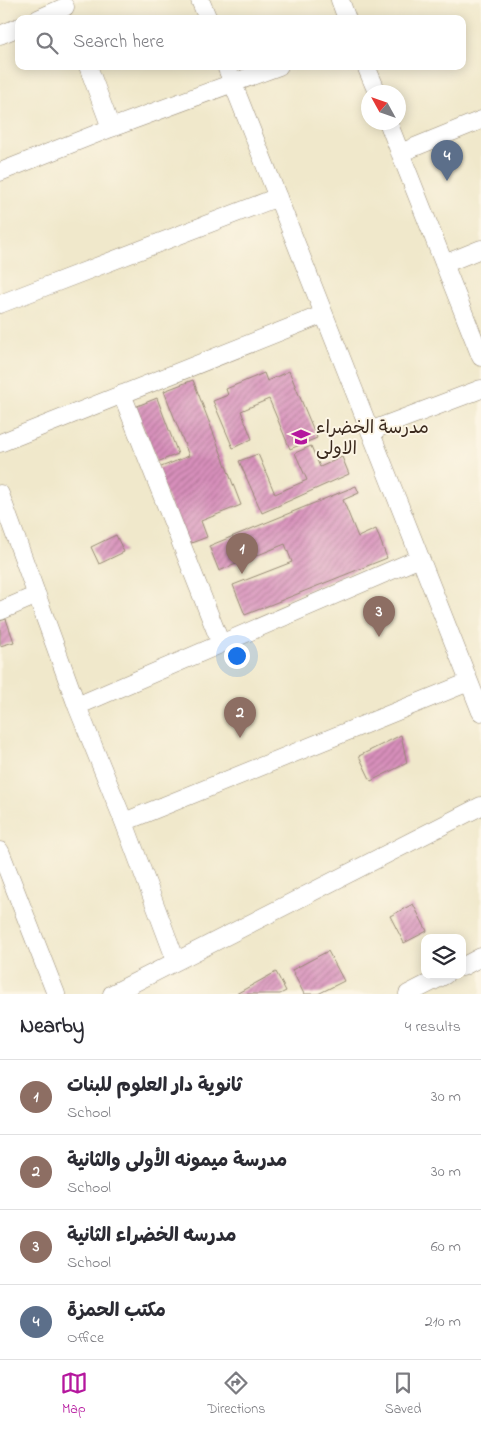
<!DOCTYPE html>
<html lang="en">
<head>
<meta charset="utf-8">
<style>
	:root { --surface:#fff; --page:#f7f7f7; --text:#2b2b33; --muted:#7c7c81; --line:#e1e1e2; --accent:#b5179e }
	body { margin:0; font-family:"Indie Flower","Playpen Sans Arabic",sans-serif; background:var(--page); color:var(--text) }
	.controls { position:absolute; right:15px; bottom:15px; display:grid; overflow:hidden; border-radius:10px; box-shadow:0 2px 12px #0003 }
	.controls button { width:45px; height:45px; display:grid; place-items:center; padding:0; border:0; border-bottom:1px solid var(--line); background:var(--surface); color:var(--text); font:25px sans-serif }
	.compass { position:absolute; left:361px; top:85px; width:45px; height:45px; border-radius:50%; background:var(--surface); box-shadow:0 2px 12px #0003; rotate:310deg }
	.you { position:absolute; left:236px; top:655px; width:18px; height:18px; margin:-12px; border:4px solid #fff; border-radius:50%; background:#1a73e8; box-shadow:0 0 0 8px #1a73e833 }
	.badge { display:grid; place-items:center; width:32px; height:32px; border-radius:50%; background:var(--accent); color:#fff; font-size:16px; font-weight:700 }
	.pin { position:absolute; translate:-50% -41px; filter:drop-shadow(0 1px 2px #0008) }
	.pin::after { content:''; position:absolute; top:26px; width:18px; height:15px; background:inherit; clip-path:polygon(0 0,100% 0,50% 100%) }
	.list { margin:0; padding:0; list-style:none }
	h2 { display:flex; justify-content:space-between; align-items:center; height:65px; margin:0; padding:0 20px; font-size:21px }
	h2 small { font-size:16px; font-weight:400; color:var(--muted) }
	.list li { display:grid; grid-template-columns:32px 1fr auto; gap:15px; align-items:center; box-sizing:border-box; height:75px; padding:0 20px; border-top:1px solid var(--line) }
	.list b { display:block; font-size:19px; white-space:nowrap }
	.list p { margin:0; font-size:16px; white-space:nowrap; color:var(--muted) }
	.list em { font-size:16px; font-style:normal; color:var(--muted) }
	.icon { flex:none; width:28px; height:28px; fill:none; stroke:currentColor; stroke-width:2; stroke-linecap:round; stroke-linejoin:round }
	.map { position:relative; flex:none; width:481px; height:994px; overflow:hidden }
	.search { position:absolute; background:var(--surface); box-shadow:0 2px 12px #0003; left:15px; right:15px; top:15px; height:55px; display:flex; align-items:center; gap:12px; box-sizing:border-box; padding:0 18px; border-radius:10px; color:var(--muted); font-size:19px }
	.sheet { height:365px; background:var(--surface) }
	nav { display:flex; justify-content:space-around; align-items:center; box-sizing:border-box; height:70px; border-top:1px solid var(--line); background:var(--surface); font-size:14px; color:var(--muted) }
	nav a { display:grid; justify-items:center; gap:2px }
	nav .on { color:var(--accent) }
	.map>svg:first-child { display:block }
	.building { fill:url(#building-hatch) }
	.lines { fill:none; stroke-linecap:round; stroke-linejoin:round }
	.street-casing { stroke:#968974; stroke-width:19 }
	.street { stroke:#fff; stroke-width:18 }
	.labels { text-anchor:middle; stroke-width:4; stroke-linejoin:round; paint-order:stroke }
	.poi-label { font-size:18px; fill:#3b2a1e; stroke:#fcf5e5; text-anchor:start }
</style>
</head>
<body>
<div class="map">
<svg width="481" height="994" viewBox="0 0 481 994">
	<defs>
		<pattern id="building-hatch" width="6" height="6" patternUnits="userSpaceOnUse" patternTransform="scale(1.25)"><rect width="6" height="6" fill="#d78fbb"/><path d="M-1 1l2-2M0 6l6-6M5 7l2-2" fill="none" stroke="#b07597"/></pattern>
	</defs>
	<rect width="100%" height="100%" fill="#fcf5e5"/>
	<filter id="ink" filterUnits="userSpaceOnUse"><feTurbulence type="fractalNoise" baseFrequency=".02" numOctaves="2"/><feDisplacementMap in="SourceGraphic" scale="10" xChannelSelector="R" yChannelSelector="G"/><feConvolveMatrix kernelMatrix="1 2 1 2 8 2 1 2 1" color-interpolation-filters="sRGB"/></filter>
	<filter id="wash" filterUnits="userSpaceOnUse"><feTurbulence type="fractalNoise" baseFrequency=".0096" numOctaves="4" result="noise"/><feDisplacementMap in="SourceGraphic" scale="20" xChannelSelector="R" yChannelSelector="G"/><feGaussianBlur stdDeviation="1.12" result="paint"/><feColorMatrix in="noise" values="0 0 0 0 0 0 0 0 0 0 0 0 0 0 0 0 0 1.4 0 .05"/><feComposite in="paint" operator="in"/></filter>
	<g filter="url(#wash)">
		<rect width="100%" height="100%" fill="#f0e8cb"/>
		<g id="blocks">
			<path class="building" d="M 289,371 L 317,438 L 290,449 L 269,399 L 241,411 L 252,439 L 233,448 L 213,401 L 228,395 L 226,389 L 264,373 L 267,381 Z
				M 193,380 L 241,505 L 201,521 L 207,537 L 186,545 L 156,469 L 189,456 L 164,391 Z
				M 157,398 L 178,454 L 157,462 L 135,407 Z
				M 311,446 L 320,467 L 342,457 L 349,474 L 262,513 L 239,461 L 258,454 L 275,494 L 307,480 L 295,453 Z
				M 356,486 L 359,493 L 343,500 L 358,537 L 376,529 L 387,558 L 245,615 L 233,585 L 292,562 L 285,544 L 219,571 L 209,546 Z
				M 116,535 L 124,552 L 99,564 L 91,547 Z
				M 6,619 L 14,642 L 0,646 L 0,621 Z
				M 401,735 L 407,763 L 371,781 L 359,756 Z
				M 413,904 L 427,931 L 404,943 L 390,916 Z
				M 328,951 L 344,981 L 318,994 L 304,994 L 292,970 Z
				M 276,972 L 286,991 L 280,994 L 236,994 Z"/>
		</g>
	</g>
	<g filter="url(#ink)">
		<use href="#blocks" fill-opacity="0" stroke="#968974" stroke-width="1"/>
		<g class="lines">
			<g class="street-casing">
				<path id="street" d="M 200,0 L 208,19
					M 340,0 L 347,19
					M 38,19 L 65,7
					M 0,35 L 19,27
					M 88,66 L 111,128
					M 226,66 L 481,712
					M 366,66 L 377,92
					M 388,122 L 481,357
					M 400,153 L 481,120
					M 0,172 L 111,128 L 279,66
					M 444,264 L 481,249
					M 0,304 L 278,197
					M 122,394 L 221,644
					M 370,431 L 481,389
					M 0,443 L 324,314
					M 0,494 L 77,706 L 124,822 L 176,961
					M 0,611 L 37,595
					M 77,706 L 420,558
					M 124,822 L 469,682
					M 0,851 L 56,994
					M 462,967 L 481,957
					M 112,994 L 481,806
					M 408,994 L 445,975"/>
			</g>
			<use href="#street" class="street"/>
		</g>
	</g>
	<defs>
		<g id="school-bare" transform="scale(1.5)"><path d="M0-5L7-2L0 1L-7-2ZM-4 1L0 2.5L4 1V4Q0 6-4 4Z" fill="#b5179e" stroke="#fcf5e5" stroke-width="2.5" paint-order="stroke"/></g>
	</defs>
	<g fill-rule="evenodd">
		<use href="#school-bare" x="301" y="437"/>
	</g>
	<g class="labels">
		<g class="poi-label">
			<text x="316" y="433">مدرسة الخضراء<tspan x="316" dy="21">الاولى</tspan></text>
		</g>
	</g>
</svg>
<div class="controls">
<button><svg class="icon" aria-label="layers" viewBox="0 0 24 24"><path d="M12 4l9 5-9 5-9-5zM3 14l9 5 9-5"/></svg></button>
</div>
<svg class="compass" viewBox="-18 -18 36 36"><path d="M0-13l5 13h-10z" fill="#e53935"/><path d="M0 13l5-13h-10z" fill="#7c7c81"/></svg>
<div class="you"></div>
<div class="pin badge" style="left:242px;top:574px;background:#8d6e63">1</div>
<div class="pin badge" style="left:240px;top:738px;background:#8d6e63">2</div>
<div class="pin badge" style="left:379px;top:637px;background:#8d6e63">3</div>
<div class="pin badge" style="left:447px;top:181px;background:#5c6f8a">4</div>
<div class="search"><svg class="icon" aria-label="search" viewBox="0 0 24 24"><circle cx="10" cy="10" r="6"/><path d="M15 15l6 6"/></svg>Search here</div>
</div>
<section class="sheet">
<h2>Nearby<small>4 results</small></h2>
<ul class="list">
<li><span class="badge" style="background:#8d6e63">1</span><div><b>ثانوية دار العلوم للبنات</b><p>School</p></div><em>30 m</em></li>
<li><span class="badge" style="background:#8d6e63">2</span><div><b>مدرسة ميمونه الأولى والثانية</b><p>School</p></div><em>30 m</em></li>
<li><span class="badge" style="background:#8d6e63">3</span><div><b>مدرسه الخضراء الثانية</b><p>School</p></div><em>60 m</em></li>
<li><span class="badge" style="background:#5c6f8a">4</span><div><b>مكتب الحمزة</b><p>Office</p></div><em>210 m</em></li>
</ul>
</section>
<nav>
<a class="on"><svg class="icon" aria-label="map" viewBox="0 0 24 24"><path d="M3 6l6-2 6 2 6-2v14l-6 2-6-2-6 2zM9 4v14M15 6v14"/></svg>Map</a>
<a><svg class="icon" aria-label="directions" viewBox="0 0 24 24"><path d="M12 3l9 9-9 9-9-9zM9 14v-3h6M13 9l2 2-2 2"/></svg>Directions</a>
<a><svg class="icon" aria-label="saved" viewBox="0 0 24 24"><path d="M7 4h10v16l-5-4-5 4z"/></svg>Saved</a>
</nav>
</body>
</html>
